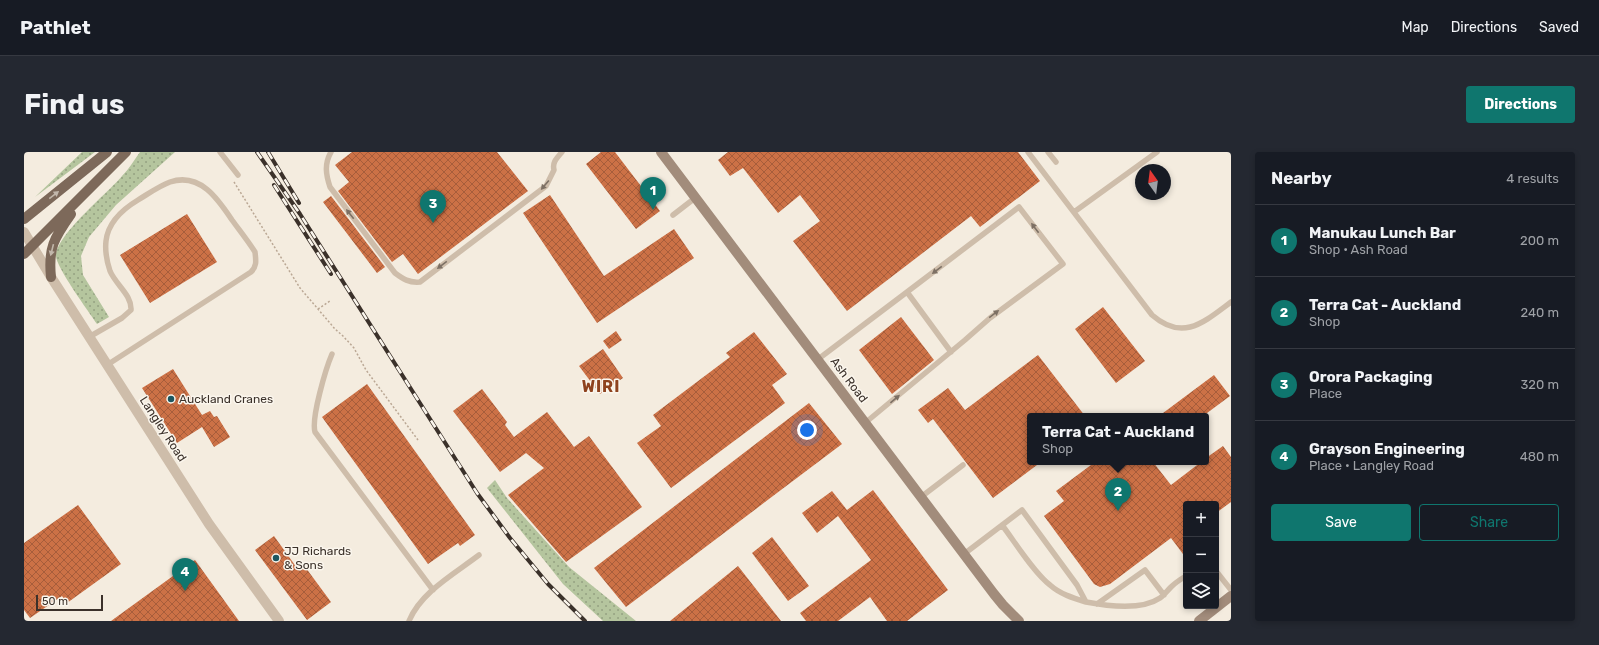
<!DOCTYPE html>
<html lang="en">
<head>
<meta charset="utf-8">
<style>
	:root { --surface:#171b24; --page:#242831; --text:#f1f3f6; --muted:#9ea1a6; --line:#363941; --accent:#0f766e }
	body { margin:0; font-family:Rubik,sans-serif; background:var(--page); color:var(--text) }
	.controls { position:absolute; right:12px; bottom:12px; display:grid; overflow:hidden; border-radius:4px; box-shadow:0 2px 6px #0003 }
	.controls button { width:36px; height:36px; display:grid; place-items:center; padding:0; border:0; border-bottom:1px solid var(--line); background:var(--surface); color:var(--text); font:20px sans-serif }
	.compass { position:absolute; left:1111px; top:12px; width:36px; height:36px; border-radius:50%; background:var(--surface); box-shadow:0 2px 6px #0003; rotate:346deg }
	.scale { position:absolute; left:12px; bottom:10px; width:67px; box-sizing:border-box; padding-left:4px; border:2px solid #3b312a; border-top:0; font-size:11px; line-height:14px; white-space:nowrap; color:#3b312a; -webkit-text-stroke:3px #fbf6ed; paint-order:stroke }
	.you { position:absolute; left:783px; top:278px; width:14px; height:14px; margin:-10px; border:3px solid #fff; border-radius:50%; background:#1a73e8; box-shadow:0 0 0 6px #1a73e833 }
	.badge { display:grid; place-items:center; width:26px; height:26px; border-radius:50%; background:var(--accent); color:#fff; font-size:13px; font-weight:700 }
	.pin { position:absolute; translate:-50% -33px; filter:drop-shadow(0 1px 2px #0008) }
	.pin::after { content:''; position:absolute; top:21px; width:14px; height:12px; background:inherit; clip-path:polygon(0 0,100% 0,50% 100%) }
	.popup { position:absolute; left:1003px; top:261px; width:182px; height:52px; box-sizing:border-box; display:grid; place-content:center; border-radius:4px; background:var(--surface); filter:drop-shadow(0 1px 3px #0005); font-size:13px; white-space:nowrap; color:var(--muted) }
	.popup b { font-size:15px; color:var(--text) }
	.popup::after { content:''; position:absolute; left:50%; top:100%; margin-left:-8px; border:8px solid transparent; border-top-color:var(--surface) }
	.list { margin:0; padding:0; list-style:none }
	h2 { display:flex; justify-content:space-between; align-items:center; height:52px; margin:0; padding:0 16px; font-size:17px }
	h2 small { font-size:13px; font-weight:400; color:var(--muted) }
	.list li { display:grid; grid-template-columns:26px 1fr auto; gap:12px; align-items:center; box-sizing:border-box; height:72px; padding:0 16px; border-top:1px solid var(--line) }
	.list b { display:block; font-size:15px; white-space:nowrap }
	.list p { margin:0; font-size:13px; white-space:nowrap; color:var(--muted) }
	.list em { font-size:13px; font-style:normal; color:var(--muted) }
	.actions { display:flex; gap:8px; padding:12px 16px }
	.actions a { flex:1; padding:9px 0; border:1px solid var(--accent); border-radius:4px; text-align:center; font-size:14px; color:var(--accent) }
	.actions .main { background:var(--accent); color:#fff }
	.icon { flex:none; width:22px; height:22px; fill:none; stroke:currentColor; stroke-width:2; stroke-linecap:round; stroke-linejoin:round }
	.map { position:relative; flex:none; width:1207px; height:469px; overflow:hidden; border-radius:4px }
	header { display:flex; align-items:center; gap:24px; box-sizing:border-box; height:56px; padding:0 20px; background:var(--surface); border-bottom:1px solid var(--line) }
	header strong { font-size:19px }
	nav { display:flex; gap:22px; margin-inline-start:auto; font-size:14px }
	.intro { display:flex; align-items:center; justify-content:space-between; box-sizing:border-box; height:96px; padding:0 24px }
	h1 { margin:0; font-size:28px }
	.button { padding:10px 18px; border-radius:4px; background:var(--accent); color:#fff; font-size:14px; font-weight:700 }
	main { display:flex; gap:24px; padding:0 24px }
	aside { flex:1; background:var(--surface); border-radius:4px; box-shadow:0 2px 6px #0003 }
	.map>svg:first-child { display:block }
	.grass { fill:url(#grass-dots) }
	.building { fill:url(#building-cross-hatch) }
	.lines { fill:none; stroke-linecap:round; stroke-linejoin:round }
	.path { stroke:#baa794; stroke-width:1.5; stroke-dasharray:2 2; stroke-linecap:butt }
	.service { stroke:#cebdaa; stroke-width:5.5 }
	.minor { stroke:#cebdaa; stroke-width:10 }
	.secondary { stroke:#a28c7b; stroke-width:10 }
	.primary { stroke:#7d695a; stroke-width:10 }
	.rail-casing { stroke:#3b312a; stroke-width:4 }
	.rail { stroke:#fbf6ed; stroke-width:2.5; stroke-dasharray:8; stroke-linecap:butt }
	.oneway { fill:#7d7064 }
	.oneway2 { fill:#c2b7ab }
	.poi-dot { fill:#1d565f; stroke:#fbf6ed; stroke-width:1.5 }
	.labels { text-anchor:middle; stroke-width:3; stroke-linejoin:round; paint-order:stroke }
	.street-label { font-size:12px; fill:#3b312a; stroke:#fbf6ed }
	.poi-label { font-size:12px; fill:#3b312a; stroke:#fbf6ed; text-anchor:start }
	.district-label { font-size:16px; font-weight:bold; letter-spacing:1px; fill:#8e421e; stroke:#fbf6ed }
</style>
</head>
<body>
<header>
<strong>Pathlet</strong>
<nav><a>Map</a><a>Directions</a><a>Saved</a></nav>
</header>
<div class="intro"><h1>Find us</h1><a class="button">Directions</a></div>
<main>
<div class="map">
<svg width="1207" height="469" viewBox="0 0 1207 469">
	<defs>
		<pattern id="grass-dots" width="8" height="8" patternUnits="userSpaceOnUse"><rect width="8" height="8" fill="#b5c59e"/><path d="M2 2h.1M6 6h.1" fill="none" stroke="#94a181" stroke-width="1.8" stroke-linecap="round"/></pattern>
		<pattern id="building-cross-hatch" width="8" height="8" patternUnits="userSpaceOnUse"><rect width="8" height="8" fill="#cc7146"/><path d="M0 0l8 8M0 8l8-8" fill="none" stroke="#a75d3b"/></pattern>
	</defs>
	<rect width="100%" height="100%" fill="#f4ecdf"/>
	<path class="grass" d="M 58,0 L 71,0 L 11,45 Z
		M 116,0 L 151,0 L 92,53 L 65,85 L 57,104 L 59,123 L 85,165 L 73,172 C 65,160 32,115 32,104 C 32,83 84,41 98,24 C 105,17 110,8 116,0 Z
		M 471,328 L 483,346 L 545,415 L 612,469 L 579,469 L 539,432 L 463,336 Z"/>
	<path class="building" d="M 328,0 L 473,0 L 504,39 L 394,122 L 379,102 L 368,110 L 314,39 L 325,30 L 311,13 Z
		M 577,0 L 591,0 L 636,59 L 612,77 L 562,12 Z
		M 704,0 L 994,0 L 1016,29 L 956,75 L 947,64 L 823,159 L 769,89 L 796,69 L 776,43 L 754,61 L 719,16 L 706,24 L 694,8 Z
		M 526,43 L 580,124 L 650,77 L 670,106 L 573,171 L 499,61 Z
		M 307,44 L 361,115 L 353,121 L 299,50 Z
		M 163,62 L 193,110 L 126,151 L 96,103 Z
		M 1079,155 L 1121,209 L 1092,231 L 1051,177 Z
		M 877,165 L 910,208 L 868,242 L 835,198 Z
		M 592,179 L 598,188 L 585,197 L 579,189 Z
		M 730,180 L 763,222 L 748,233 L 761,251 L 647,336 L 613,291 L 637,274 L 629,263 L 706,205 L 702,201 Z
		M 579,197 L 599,226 L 576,242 L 555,214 Z
		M 1014,203 L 1061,264 L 1006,264 L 1006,310 L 1017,310 L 969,346 L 909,267 L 904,271 L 894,258 L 924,236 L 941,258 Z
		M 149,217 L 178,263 L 186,259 L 190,265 L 193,264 L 206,285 L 190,295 L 178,275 L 153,291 L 118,236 Z
		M 1190,223 L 1206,244 L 1179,264 L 1135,264 Z
		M 343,232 L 451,383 L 436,394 L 434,391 L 404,412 L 298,265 Z
		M 458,237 L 483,270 L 481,273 L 490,285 L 523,260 L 550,295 L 565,284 L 618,355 L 542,410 L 484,343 L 520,316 L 502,301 L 476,320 L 429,259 Z
		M 785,251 L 818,292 L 602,455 L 570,416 Z
		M 1199,294 L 1207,305 L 1207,350 L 1192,361 L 1192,352 L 1162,352 L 1162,406 L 1147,386 L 1086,432 L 1076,435 L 1070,432 L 1020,364 L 1040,349 L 1032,339 L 1071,310 L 1129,310 L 1147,333 L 1177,310 L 1182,310 L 1182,306 Z
		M 849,338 L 924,438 L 883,469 L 863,469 L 846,445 L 814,469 L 782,469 L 776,461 L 847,408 L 814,364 L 793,381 L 778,361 L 808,339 L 823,358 Z
		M 54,353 L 97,412 L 43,451 L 38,444 L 6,466 L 0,458 L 0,391 Z
		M 250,384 L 273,416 L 279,412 L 307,450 L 283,468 L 231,398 Z
		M 748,385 L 785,434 L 764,449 L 728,401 Z
		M 171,408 L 215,469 L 87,469 Z
		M 714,414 L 757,469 L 646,469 Z"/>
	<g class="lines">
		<path class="path" d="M 210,30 L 276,136 L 311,177 L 319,184 L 330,196 L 342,218 L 394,288
			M 294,157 L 306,149"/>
		<path class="service" d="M 196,0 L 214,23
			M 307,0 C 300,12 302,23 306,35 L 371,121 C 379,127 385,131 396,130 L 522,34 L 530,18 C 528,10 533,6 538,0
			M 1004,0 L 1128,163 C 1159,190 1180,170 1207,150
			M 1024,0 L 1032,10
			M 1050,60 L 1133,0
			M 649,63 L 671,46
			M 65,185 L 98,166 L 107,158 C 108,143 92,133 86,119 C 83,110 81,98 82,89 C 84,71 99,57 114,48 C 124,42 135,34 146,30 C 176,20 194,47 208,68 C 216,79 224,89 231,100 C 232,109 233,114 227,120 L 83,213
			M 308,202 C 302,216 287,266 291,280 L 409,438
			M 793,208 L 883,140 L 927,200
			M 841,271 L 941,188 L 966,166 L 1039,112 L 995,55 L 883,140
			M 897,345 L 939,313
			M 978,373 C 991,390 1010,421 1026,433 C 1036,442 1049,446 1062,450
			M 940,402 L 998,358 L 1053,433 L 1062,450 C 1083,454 1117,459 1136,446 C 1140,443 1143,439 1147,435 C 1151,431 1157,427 1162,424
			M 1192,419 L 1207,438
			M 1073,452 L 1121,418 L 1140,443
			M 385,469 C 397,440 430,422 455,403"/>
		<path class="minor" d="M 0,80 L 27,125 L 185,372 L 255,469"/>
		<path class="secondary" d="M 637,0 L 970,442 L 979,453 L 995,469
			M 1175,469 L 1207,444"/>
		<path class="primary" d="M 0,67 L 83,0
			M 0,102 L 102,0
			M 27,125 C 24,96 30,86 47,62"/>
		<g class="rail-casing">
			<path id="rail" d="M 233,0 L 276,62 L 453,341 L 486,386 L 524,432 L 561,469
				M 244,0 L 275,51
				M 250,33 L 307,122"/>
		</g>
		<use href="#rail" class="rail"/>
	</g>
	<defs><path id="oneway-solid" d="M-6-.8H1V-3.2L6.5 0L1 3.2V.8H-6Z"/></defs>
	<g class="oneway">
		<use href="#oneway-solid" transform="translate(521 33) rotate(130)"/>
		<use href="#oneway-solid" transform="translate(326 62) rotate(-128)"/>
		<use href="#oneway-solid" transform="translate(1011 76) rotate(-127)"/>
		<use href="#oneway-solid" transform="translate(418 113) rotate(143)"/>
		<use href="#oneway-solid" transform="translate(913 118) rotate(143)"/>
		<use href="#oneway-solid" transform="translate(970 162) rotate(-37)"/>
		<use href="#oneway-solid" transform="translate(871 247) rotate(-40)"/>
	</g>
	<g class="oneway2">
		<use href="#oneway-solid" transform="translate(30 43) rotate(-38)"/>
		<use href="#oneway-solid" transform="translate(28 98) rotate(104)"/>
	</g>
	<g class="poi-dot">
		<circle cx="147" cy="247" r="4"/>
		<circle cx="252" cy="406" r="4"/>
	</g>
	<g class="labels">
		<g class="street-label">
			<text transform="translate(825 228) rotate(53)" y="4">Ash Road</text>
			<text transform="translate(139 277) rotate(57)" y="4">Langley Road</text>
		</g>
		<g class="poi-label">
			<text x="155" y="251">Auckland Cranes</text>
			<text x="260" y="403">JJ Richards<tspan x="260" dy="14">&amp; Sons</tspan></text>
		</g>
		<g class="district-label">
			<text x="577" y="240">WIRI</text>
		</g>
	</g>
</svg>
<div class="controls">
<button>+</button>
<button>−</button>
<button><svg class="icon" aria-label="layers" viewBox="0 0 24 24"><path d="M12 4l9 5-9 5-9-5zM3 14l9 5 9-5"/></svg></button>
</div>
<svg class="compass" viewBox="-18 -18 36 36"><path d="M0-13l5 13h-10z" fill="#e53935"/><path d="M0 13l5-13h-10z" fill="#9ea1a6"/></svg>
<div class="scale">50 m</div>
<div class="you"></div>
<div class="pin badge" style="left:629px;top:58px">1</div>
<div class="pin badge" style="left:1094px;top:359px">2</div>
<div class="popup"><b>Terra Cat - Auckland</b>Shop</div>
<div class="pin badge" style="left:409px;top:71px">3</div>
<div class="pin badge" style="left:161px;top:439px">4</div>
</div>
<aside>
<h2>Nearby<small>4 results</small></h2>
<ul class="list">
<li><span class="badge">1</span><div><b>Manukau Lunch Bar</b><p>Shop · Ash Road</p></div><em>200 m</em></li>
<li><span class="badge">2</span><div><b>Terra Cat - Auckland</b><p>Shop</p></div><em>240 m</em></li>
<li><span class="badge">3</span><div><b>Orora Packaging</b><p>Place</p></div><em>320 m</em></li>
<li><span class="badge">4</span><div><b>Grayson Engineering</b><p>Place · Langley Road</p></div><em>480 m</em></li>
</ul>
<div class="actions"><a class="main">Save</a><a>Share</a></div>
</aside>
</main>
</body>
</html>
